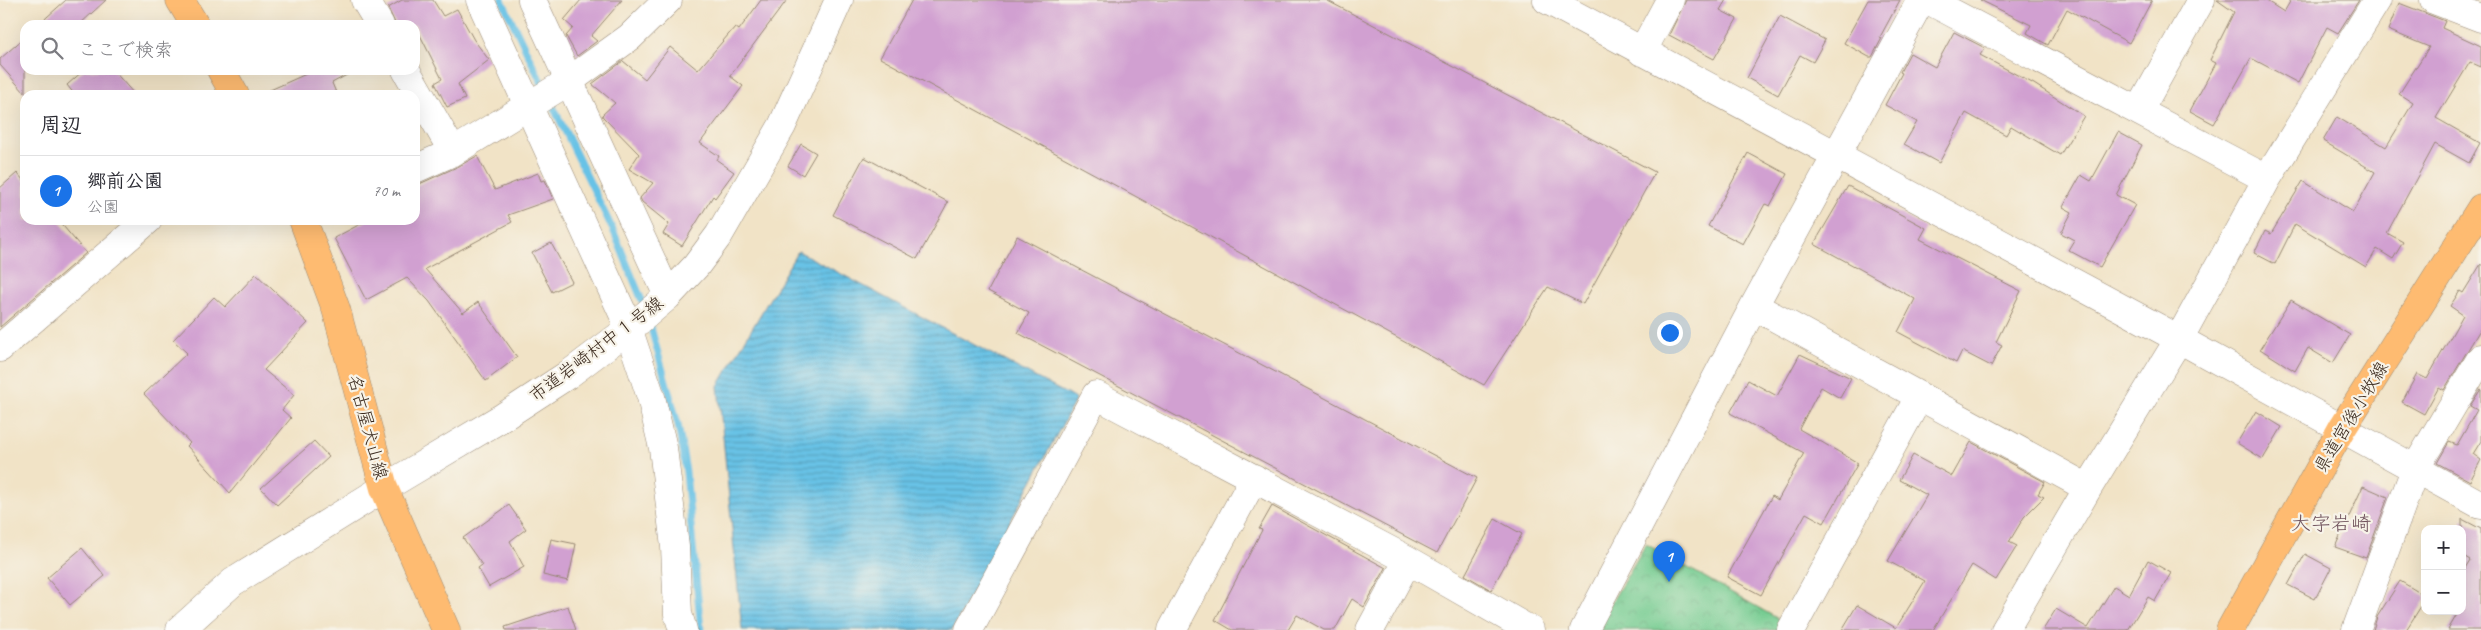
<!DOCTYPE html>
<html lang="ja">
<head>
<meta charset="utf-8">
<style>
	:root { --surface:#fff; --page:#f2f2f3; --text:#2b2b33; --muted:#7c7c81; --line:#e1e1e2; --accent:#1a73e8 }
	body { margin:0; font-family:Caveat,"Klee One",sans-serif; background:var(--page); color:var(--text) }
	.controls { position:absolute; right:15px; bottom:15px; display:grid; overflow:hidden; border-radius:10px; box-shadow:0 5px 20px #0002 }
	.controls button { width:45px; height:45px; display:grid; place-items:center; padding:0; border:0; border-bottom:1px solid var(--line); background:var(--surface); color:var(--text); font:25px sans-serif }
	.you { position:absolute; left:1669px; top:332px; width:18px; height:18px; margin:-12px; border:4px solid #fff; border-radius:50%; background:#1a73e8; box-shadow:0 0 0 8px #1a73e833 }
	.badge { display:grid; place-items:center; width:32px; height:32px; border-radius:50%; background:var(--accent); color:#fff; font-size:16px; font-weight:700 }
	.pin { position:absolute; translate:-50% -41px; filter:drop-shadow(0 1px 2px #0008) }
	.pin::after { content:''; position:absolute; top:26px; width:18px; height:15px; background:inherit; clip-path:polygon(0 0,100% 0,50% 100%) }
	.list { margin:0; padding:0; list-style:none }
	h2 { display:flex; justify-content:space-between; align-items:center; height:65px; margin:0; padding:0 20px; font-size:21px }
	h2 small { font-size:16px; font-weight:400; color:var(--muted) }
	.list li { display:grid; grid-template-columns:32px 1fr auto; gap:15px; align-items:center; box-sizing:border-box; height:70px; padding:0 20px; border-top:1px solid var(--line) }
	.list b { display:block; font-size:19px; white-space:nowrap }
	.list p { margin:0; font-size:16px; white-space:nowrap; color:var(--muted) }
	.list em { font-size:16px; font-style:normal; color:var(--muted) }
	.icon { flex:none; width:28px; height:28px; fill:none; stroke:currentColor; stroke-width:2; stroke-linecap:round; stroke-linejoin:round }
	.map { position:relative; flex:none; width:2481px; height:630px; overflow:hidden }
	.search { position:absolute; background:var(--surface); box-shadow:0 5px 20px #0002; left:20px; top:20px; width:400px; height:55px; display:flex; align-items:center; gap:12px; box-sizing:border-box; padding:0 18px; border-radius:15px; color:var(--muted); font-size:19px }
	.panel { position:absolute; background:var(--surface); box-shadow:0 5px 20px #0002; left:20px; top:90px; width:400px; height:135px; border-radius:15px }
	.map>svg:first-child { display:block }
	.park { fill:url(#park-crowns); stroke:#587b58 }
	.water { fill:url(#water-rules); stroke:#527682 }
	.lines { fill:none; stroke-linecap:round; stroke-linejoin:round }
	.stream { stroke:#68c2e6; stroke-width:7 }
	.building { fill:#d1a0d1 }
	.minor-casing { stroke:#968672; stroke-width:29 }
	.major-casing { stroke:#968672; stroke-width:29 }
	.minor { stroke:#fff; stroke-width:28 }
	.major { stroke:#febb71; stroke-width:28 }
	.labels { text-anchor:middle; stroke-width:4.5; stroke-linejoin:round; paint-order:stroke }
	.street-label { font-size:18px; fill:#3b2a1e; stroke:#f7f3e8 }
	.quarter-label { font-size:20px; fill:#70535d; stroke:#f7f3e8 }
</style>
</head>
<body>
<div class="map">
<svg width="2481" height="630" viewBox="0 0 2481 630">
	<defs>
		<pattern id="park-crowns" width="20" height="18" patternUnits="userSpaceOnUse" patternTransform="scale(1.25)"><rect width="20" height="18" fill="#75cc91"/><path d="M2 6a3 3 0 1 1 6 0M12 15a3 3 0 1 1 6 0" fill="none" stroke="#66af7d"/></pattern>
		<pattern id="water-rules" width="6" height="5" patternUnits="userSpaceOnUse" patternTransform="scale(1.25)"><rect width="6" height="5" fill="#68c2e6"/><path d="M0 2.5h6" fill="none" stroke="#579eba"/></pattern>
	</defs>
	<rect width="100%" height="100%" fill="#f7f3e8"/>
	<filter id="ink" filterUnits="userSpaceOnUse"><feTurbulence type="fractalNoise" baseFrequency=".02" numOctaves="2"/><feDisplacementMap in="SourceGraphic" scale="10" xChannelSelector="R" yChannelSelector="G"/><feConvolveMatrix kernelMatrix="1 2 1 2 8 2 1 2 1" color-interpolation-filters="sRGB"/></filter>
	<filter id="wash" filterUnits="userSpaceOnUse"><feTurbulence type="fractalNoise" baseFrequency=".0096" numOctaves="4" result="noise"/><feDisplacementMap in="SourceGraphic" scale="20" xChannelSelector="R" yChannelSelector="G"/><feGaussianBlur stdDeviation="1.12" result="paint"/><feColorMatrix in="noise" values="0 0 0 0 0 0 0 0 0 0 0 0 0 0 0 0 0 1.4 0 .05"/><feComposite in="paint" operator="in"/></filter>
	<g filter="url(#wash)">
		<rect width="100%" height="100%" fill="#f1e3c6"/>
		<path class="park" d="M 1646,544 L 1782,621 L 1778,630 L 1595,630 Z"/>
		<path class="water" d="M 798,251 L 1076,399 L 952,630 L 742,630 L 718,386 Z"/>
		<g class="lines">
			<path class="stream" d="M 502,0 L 545,90
				M 550,100 L 614,232 L 645,308
				M 649,321 L 678,424 L 686,472 L 701,630"/>
		</g>
		<g id="blocks">
			<path class="building" d="M 66,0 L 106,0 L 79,25 L 38,25 Z
				M 402,0 L 433,0 L 443,16 L 457,9 L 474,40 L 489,60 L 458,84 L 465,99 L 447,107 L 435,83 L 442,79 L 415,25 L 396,25 L 388,8 Z
				M 581,0 L 622,0 L 591,36 L 597,41 L 577,56 L 566,36 L 573,28 L 564,20 Z
				M 761,0 L 787,0 L 730,76 L 743,86 L 700,143 L 719,156 L 717,160 L 734,172 L 715,198 L 713,196 L 682,246 L 663,234 L 669,224 L 642,202 L 640,198 L 653,183 L 629,169 L 639,154 L 603,117 L 602,115 L 615,103 L 592,84 L 623,61 L 645,79 L 670,47 L 698,70 L 735,27 L 739,30 Z
				M 912,0 L 1326,0 L 1655,172 L 1583,304 L 1548,287 L 1484,385 L 880,58 Z
				M 1686,0 L 1726,0 L 1720,10 L 1737,19 L 1714,59 L 1669,35 Z
				M 1868,0 L 1900,0 L 1880,37 L 1882,38 L 1872,57 L 1869,57 L 1844,43 Z
				M 1980,0 L 2152,0 L 2129,43 L 2067,9 L 2048,45 L 2027,33 L 2031,25 Z
				M 2217,0 L 2265,0 L 2284,12 L 2291,0 L 2359,0 L 2338,33 L 2327,27 L 2298,83 L 2251,58 L 2214,124 L 2190,111 L 2216,63 L 2210,60 L 2234,12 Z
				M 2399,3 L 2445,21 L 2442,28 L 2481,46 L 2481,67 L 2470,62 L 2436,118 L 2480,143 L 2469,163 L 2435,144 L 2387,233 L 2403,242 L 2393,259 L 2377,249 L 2366,267 L 2295,224 L 2275,264 L 2254,253 L 2265,231 L 2271,234 L 2303,181 L 2353,212 L 2375,172 L 2323,141 L 2337,117 L 2386,147 L 2413,103 L 2399,94 L 2429,47 L 2388,30 Z
				M 1780,16 L 1825,40 L 1813,62 L 1800,55 L 1778,95 L 1747,78 Z
				M 1954,32 L 1985,48 L 1980,55 L 2034,84 L 2084,116 L 2060,155 L 2011,126 L 2006,135 L 1966,113 L 1939,163 L 1904,144 L 1917,122 L 1885,105 L 1902,73 L 1900,72 L 1910,53 L 1935,67 Z
				M 25,37 L 25,93 L 0,65 L 0,59 Z
				M 84,70 L 113,70 L 135,95 L 75,95 L 67,85 Z
				M 315,70 L 356,70 L 332,83 L 337,95 L 259,95 Z
				M 2118,132 L 2142,145 L 2116,195 L 2135,205 L 2100,267 L 2068,250 L 2074,240 L 2061,233 L 2072,212 L 2063,207 L 2081,175 L 2091,181 Z
				M 801,144 L 816,153 L 803,175 L 788,166 Z
				M 1748,153 L 1787,174 L 1770,206 L 1765,204 L 1743,244 L 1708,226 Z
				M 477,156 L 495,190 L 538,173 L 541,181 L 545,180 L 553,199 L 508,215 L 512,222 L 425,269 L 463,313 L 478,302 L 517,357 L 486,381 L 429,301 L 407,278 L 366,300 L 334,238 L 368,220 L 415,220 L 415,186 L 459,166 Z
				M 864,157 L 948,202 L 917,259 L 833,215 Z
				M 17,173 L 25,182 L 25,220 L 58,220 L 86,253 L 0,327 L 0,188 Z
				M 1848,186 L 1926,228 L 1920,239 L 2021,291 L 1996,342 L 2002,345 L 1991,366 L 1962,351 L 1956,363 L 1898,332 L 1915,299 L 1814,244 Z
				M 1017,236 L 1477,478 L 1437,553 L 1018,333 L 1029,313 L 988,291 Z
				M 551,243 L 572,282 L 552,292 L 532,253 Z
				M 2481,264 L 2481,328 L 2444,390 L 2439,387 L 2424,414 L 2402,402 L 2417,374 L 2427,379 L 2463,315 L 2450,306 L 2460,291 L 2463,293 Z
				M 256,274 L 308,323 L 264,370 L 294,395 L 282,410 L 291,418 L 230,493 L 187,446 L 190,443 L 144,394 L 187,353 L 173,340 L 214,297 L 225,307 Z
				M 2291,300 L 2350,335 L 2333,363 L 2308,348 L 2295,371 L 2260,349 Z
				M 1800,354 L 1851,378 L 1840,398 L 1821,387 L 1799,429 L 1858,463 L 1824,523 L 1806,513 L 1761,595 L 1727,577 L 1772,496 L 1778,500 L 1804,453 L 1730,413 L 1748,380 L 1777,396 Z
				M 2481,389 L 2481,441 L 2473,454 L 2481,460 L 2470,481 L 2437,463 L 2449,442 L 2457,445 L 2477,410 L 2470,406 Z
				M 2256,411 L 2282,427 L 2263,459 L 2237,443 Z
				M 314,441 L 329,457 L 277,505 L 261,488 Z
				M 1971,442 L 2045,482 L 2038,494 L 2044,497 L 2024,517 L 2009,542 L 2017,546 L 1996,580 L 1972,565 L 1933,630 L 1842,630 L 1857,605 L 1896,628 L 1925,581 L 1888,561 L 1927,495 L 1899,480 L 1913,455 L 1952,476 Z
				M 2363,486 L 2388,497 L 2366,558 L 2335,547 Z
				M 509,505 L 526,529 L 510,541 L 524,567 L 489,587 L 478,568 L 482,565 L 463,538 Z
				M 1272,506 L 1386,568 L 1364,607 L 1352,599 L 1335,630 L 1324,630 L 1297,615 L 1288,630 L 1232,630 L 1215,620 L 1262,530 L 1259,529 Z
				M 1495,519 L 1522,534 L 1491,590 L 1465,575 Z
				M 2462,519 L 2481,529 L 2481,630 L 2448,630 L 2459,611 L 2462,611 L 2462,573 L 2470,560 L 2462,555 Z
				M 551,539 L 576,544 L 568,581 L 543,575 Z
				M 82,548 L 105,576 L 70,605 L 47,578 Z
				M 2305,554 L 2331,568 L 2315,599 L 2288,585 Z
				M 2148,560 L 2171,573 L 2155,601 L 2148,597 L 2128,630 L 2043,630 L 2056,609 L 2088,628 L 2114,586 L 2129,595 Z
				M 2400,581 L 2425,596 L 2425,600 L 2406,630 L 2373,630 L 2377,617 Z
				M 568,606 L 576,630 L 506,630 L 505,627 Z"/>
		</g>
	</g>
	<g filter="url(#ink)">
		<use href="#blocks" fill-opacity="0" stroke="#968672" stroke-width="1"/>
		<g class="lines">
			<g class="minor-casing">
				<path id="minor" d="M 365,0 L 380,25
					M 480,0 L 624,316 L 651,397 L 663,448 L 675,547 L 678,614 L 683,630
					M 532,0 L 668,296
					M 1547,0 L 2179,339 L 2481,505
					M 1928,0 L 2267,179
					M 2434,0 L 2481,18
					M 1642,52 L 1670,0
					M 406,70 L 453,152
					M 2139,111 L 2201,0
					M 415,169 L 453,152 L 569,81 L 630,37 L 668,0
					M 1754,306 L 2088,488
					M 0,348 L 148,220
					M 180,630 L 233,582 L 384,488 L 503,417 L 569,374 L 634,325 L 668,296 L 696,266 L 719,235 L 782,126 L 839,0
					M 969,630 L 1096,395 L 1408,560 L 1530,630
					M 1172,630 L 1254,478
					M 1370,630 L 1408,560
					M 1584,630 L 1754,306 L 1921,0
					M 1791,630 L 1919,397
					M 2005,630 L 2088,488 L 2179,339 L 2267,179 L 2377,0
					M 2356,630 L 2415,469 L 2481,358"/>
			</g>
			<g class="major-casing">
				<path id="major" d="M 180,0 L 195,25
					M 221,70 L 235,95
					M 303,220 L 336,309 L 384,488 L 446,630
					M 2230,630 L 2342,428 L 2481,208"/>
			</g>
			<use href="#minor" class="minor"/>
			<use href="#major" class="major"/>
		</g>
	</g>
	<g class="labels">
		<g class="street-label">
			<text transform="translate(596 349) rotate(-37)" y="6">市道岩崎村中１号線</text>
			<text transform="translate(2351 417) rotate(-59)" y="6">県道宮後小牧線</text>
			<text transform="translate(368 427) rotate(75)" y="6">名古屋犬山線</text>
		</g>
		<g class="quarter-label">
			<text x="2331" y="530">大字岩崎</text>
		</g>
	</g>
</svg>
<div class="controls">
<button>+</button>
<button>−</button>
</div>
<div class="you"></div>
<div class="pin badge" style="left:1669px;top:582px">1</div>
<div class="search"><svg class="icon" aria-label="search" viewBox="0 0 24 24"><circle cx="10" cy="10" r="6"/><path d="M15 15l6 6"/></svg>ここで検索</div>
<section class="panel">
<h2>周辺<small></small></h2>
<ul class="list">
<li><span class="badge">1</span><div><b>郷前公園</b><p>公園</p></div><em>70 m</em></li>
</ul>
</section>
</div>
</body>
</html>
